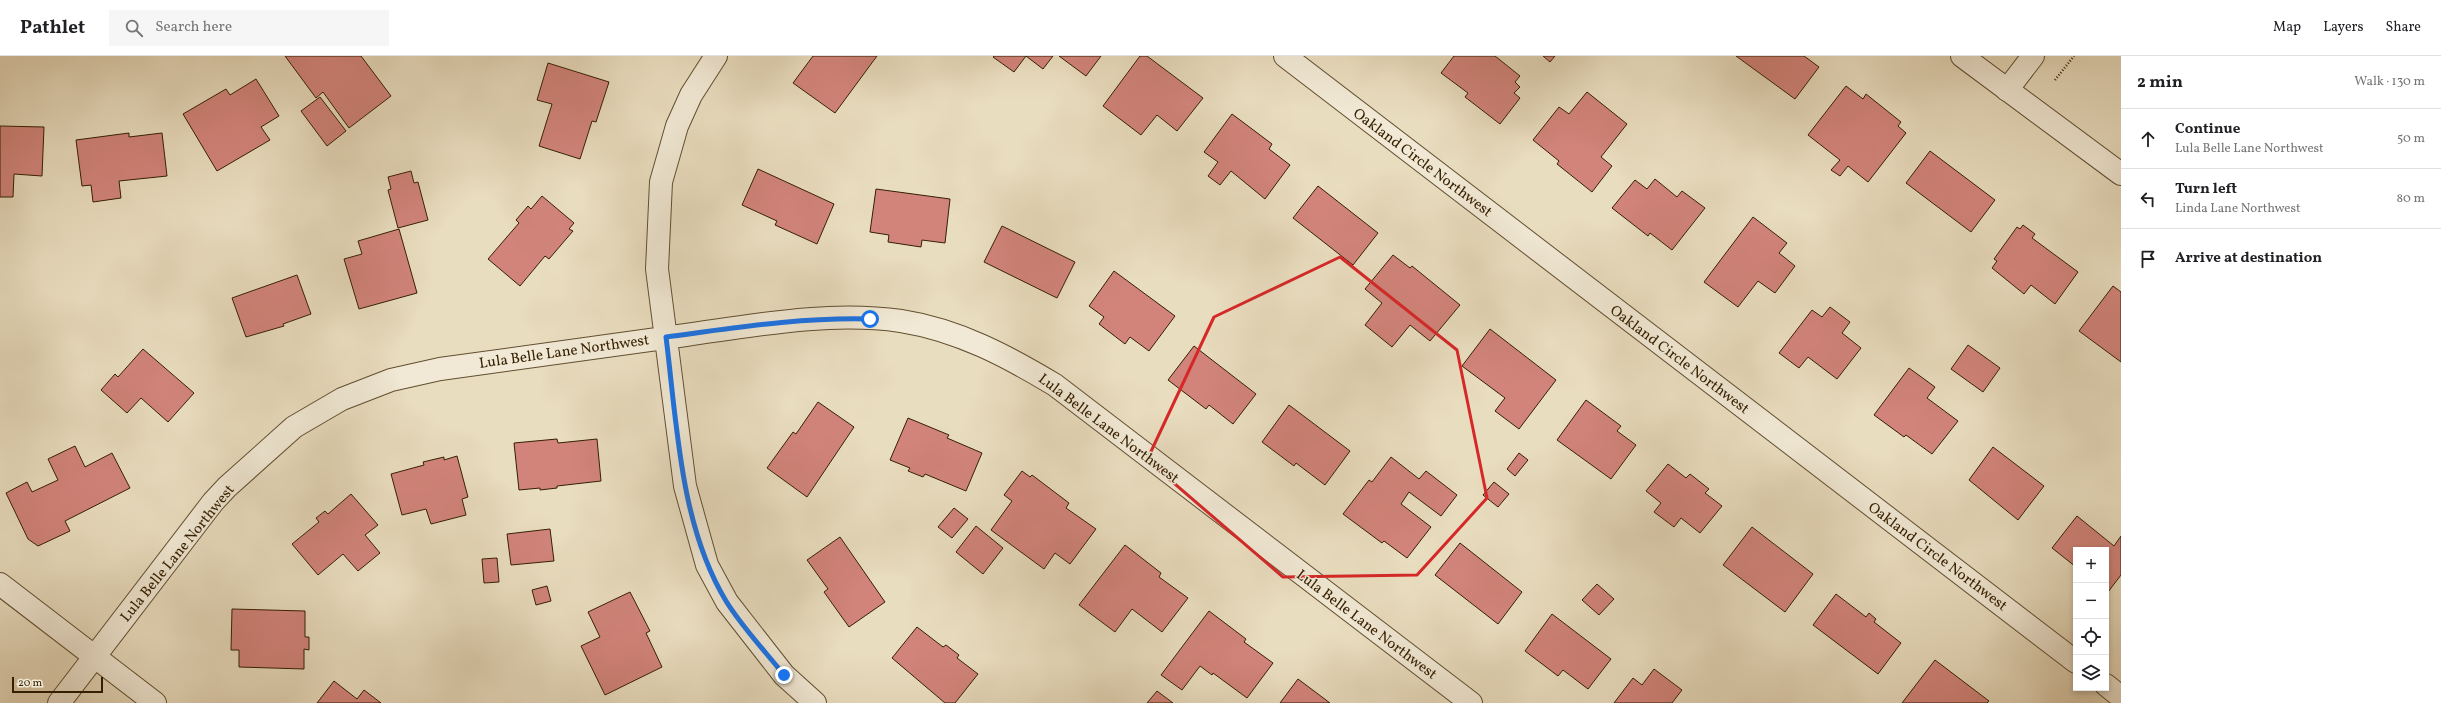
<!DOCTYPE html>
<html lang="en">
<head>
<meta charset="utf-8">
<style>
	:root { --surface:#fff; --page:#f6f6f6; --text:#202124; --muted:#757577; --line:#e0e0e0 }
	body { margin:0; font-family:Vollkorn,serif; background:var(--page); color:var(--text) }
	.controls { position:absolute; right:12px; bottom:12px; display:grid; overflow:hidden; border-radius:0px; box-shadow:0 2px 6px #0003 }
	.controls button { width:36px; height:36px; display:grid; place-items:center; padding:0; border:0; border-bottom:1px solid var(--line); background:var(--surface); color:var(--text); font:20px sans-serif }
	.scale { position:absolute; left:12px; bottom:10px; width:91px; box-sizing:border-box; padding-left:4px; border:2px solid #341f00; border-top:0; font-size:11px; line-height:14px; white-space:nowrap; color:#341f00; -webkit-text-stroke:3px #f1e9d5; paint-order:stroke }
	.stop { position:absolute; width:12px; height:12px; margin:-9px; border:3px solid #1a73e8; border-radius:50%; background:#fff }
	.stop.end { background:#1a73e8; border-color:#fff; box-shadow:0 1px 4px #0008 }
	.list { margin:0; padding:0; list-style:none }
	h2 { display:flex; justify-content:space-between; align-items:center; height:52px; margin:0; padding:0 16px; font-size:17px }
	h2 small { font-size:13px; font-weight:400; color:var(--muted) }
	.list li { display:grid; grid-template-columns:26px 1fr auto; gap:12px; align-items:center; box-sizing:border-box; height:60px; padding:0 16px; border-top:1px solid var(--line) }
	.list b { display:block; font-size:15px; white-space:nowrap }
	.list p { margin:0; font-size:13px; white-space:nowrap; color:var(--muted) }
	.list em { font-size:13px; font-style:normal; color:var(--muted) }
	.icon { flex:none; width:22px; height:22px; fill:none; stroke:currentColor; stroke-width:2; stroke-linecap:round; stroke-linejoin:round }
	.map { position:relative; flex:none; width:2121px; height:647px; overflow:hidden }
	header { display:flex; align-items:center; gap:24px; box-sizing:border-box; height:56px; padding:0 20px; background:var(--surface); border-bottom:1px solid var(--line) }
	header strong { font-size:19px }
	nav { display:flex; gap:22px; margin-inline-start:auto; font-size:14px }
	.search { width:280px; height:36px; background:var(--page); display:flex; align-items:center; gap:10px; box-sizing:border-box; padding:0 14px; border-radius:0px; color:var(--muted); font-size:15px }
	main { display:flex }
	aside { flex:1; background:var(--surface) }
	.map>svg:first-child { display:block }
	.building { fill:#d2847b; stroke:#341f00 }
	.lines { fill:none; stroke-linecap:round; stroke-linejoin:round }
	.minor-casing { stroke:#614e30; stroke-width:24 }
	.tertiary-casing { stroke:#614e30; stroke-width:24 }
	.path { stroke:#341f00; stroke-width:2.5; stroke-dasharray:1 2; stroke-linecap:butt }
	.minor { stroke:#f1e9d5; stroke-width:22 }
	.tertiary { stroke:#f1e9d5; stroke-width:22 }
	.route { stroke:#1a73e8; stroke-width:5 }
	.marked { fill:none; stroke:#d62828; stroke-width:3; stroke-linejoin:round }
	.labels { text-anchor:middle; stroke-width:3; stroke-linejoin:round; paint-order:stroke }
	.street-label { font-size:15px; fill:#341f00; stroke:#f1e9d5 }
</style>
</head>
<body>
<header>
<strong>Pathlet</strong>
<div class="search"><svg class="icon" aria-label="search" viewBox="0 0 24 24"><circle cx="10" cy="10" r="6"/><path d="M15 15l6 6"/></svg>Search here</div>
<nav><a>Map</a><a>Layers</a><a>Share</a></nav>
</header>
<main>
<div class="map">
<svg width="2121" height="647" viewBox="0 0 2121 647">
	<rect width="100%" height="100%" fill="#e9ddbf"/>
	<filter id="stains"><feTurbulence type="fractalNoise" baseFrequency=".005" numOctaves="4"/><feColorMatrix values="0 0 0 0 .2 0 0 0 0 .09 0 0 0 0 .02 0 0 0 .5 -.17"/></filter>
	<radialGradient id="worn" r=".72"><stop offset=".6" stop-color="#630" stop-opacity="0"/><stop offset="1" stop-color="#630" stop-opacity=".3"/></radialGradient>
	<path class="building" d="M 285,0 L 361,0 L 391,40 L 349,72 L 323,36 L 316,42 Z
		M 813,0 L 877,0 L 835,57 L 793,27 Z
		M 994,0 L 1053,0 L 1043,13 L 1026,0 L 1014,16 L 993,1 Z
		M 1059,0 L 1101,0 L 1086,20 Z
		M 1140,0 L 1147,0 L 1203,42 L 1177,75 L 1157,59 L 1141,79 L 1103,50 Z
		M 1454,0 L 1495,0 L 1520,20 L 1515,26 L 1520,31 L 1514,37 L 1520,42 L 1500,68 L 1465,41 L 1468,37 L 1441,17 Z
		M 1543,0 L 1555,0 L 1550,6 Z
		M 1736,0 L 1804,0 L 1819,11 L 1795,43 Z
		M 548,7 L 609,26 L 596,66 L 592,65 L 580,103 L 539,90 L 552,48 L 537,44 Z
		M 256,23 L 279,60 L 261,71 L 270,84 L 217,115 L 183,58 L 226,33 L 230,39 Z
		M 1846,30 L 1863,43 L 1866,38 L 1901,66 L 1898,70 L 1906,77 L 1868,126 L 1848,110 L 1840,120 L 1831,114 L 1840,104 L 1808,79 Z
		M 1587,36 L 1627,68 L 1601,101 L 1612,110 L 1592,136 L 1557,108 L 1559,105 L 1533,84 L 1559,51 L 1569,58 Z
		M 320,41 L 346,75 L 327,90 L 301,55 Z
		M 1232,58 L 1272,88 L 1269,93 L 1290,109 L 1265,143 L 1231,115 L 1220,129 L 1208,120 L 1218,106 L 1204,96 Z
		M 0,70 L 44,71 L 42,120 L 14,118 L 13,141 L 0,141 Z
		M 129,77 L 129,81 L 162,77 L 167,120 L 119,125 L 121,142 L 93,146 L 91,129 L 82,130 L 76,84 Z
		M 1930,95 L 1995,144 L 1971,176 L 1906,127 Z
		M 758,113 L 834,148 L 817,188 L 775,169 L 777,165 L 742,149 Z
		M 411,115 L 414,127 L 418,126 L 428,164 L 398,172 L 388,134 L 391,133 L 388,121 Z
		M 1655,123 L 1677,141 L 1682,135 L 1705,152 L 1672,194 L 1650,177 L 1648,180 L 1612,152 L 1635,124 L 1647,133 Z
		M 1318,130 L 1378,177 L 1353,209 L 1293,162 Z
		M 876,133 L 950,143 L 945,187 L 922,184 L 921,191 L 888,186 L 889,179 L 870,176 Z
		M 542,140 L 574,167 L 569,173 L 573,175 L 549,203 L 545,200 L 520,230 L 488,203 L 519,167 L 516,164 L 528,150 L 531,153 Z
		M 1753,161 L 1787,187 L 1779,197 L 1795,210 L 1775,237 L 1758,225 L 1738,251 L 1704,226 Z
		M 2023,169 L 2035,178 L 2032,182 L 2078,216 L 2055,248 L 2031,229 L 2024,238 L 1992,212 L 1997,205 L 1994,203 L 2017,171 L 2020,173 Z
		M 1002,170 L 1075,206 L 1057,242 L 984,206 Z
		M 399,173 L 417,237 L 359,253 L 344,203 L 362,198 L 358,185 Z
		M 1393,199 L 1410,212 L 1412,210 L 1460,249 L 1430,285 L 1410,269 L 1392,291 L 1365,269 L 1382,247 L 1365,233 Z
		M 1114,215 L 1175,260 L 1149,295 L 1130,281 L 1125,288 L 1099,268 L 1104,261 L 1089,250 Z
		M 297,219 L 311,258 L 283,268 L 284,270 L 246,281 L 232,242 Z
		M 2113,230 L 2121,236 L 2121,306 L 2079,275 Z
		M 1830,251 L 1850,266 L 1842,277 L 1861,292 L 1837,323 L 1808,301 L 1799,312 L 1779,297 L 1812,254 L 1822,261 Z
		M 1490,273 L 1556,324 L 1519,373 L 1495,355 L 1505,342 L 1462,310 Z
		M 1968,289 L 2000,312 L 1983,336 L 1951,313 Z
		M 1194,290 L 1256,338 L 1233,368 L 1209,349 L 1206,353 L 1168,324 Z
		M 143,293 L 194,337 L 168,366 L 141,342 L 127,357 L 101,334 L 115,318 L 118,321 Z
		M 1909,312 L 1935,331 L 1927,342 L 1958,365 L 1932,398 L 1906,379 L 1904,381 L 1874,359 Z
		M 1586,344 L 1621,370 L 1617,375 L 1636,389 L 1611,423 L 1557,384 Z
		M 818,346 L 854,371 L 807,441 L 767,412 L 793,376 L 796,378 Z
		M 1289,349 L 1350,395 L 1325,429 L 1296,407 L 1294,410 L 1262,386 Z
		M 908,362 L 949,379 L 947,382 L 982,397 L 966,435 L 925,418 L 923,421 L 908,415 L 910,412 L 890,404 Z
		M 557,383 L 558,387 L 597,383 L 601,425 L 557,430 L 557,432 L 540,434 L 540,432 L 519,434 L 514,387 Z
		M 75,390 L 85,411 L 112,397 L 130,432 L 65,465 L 70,475 L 38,490 L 28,483 L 6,437 L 27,426 L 32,436 L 58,424 L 48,403 Z
		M 1993,391 L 2044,430 L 2018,464 L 1969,424 Z
		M 1519,397 L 1528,404 L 1515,420 L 1507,413 Z
		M 457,400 L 468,441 L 462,443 L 466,459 L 431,468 L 426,453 L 402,459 L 391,418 L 424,409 L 423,406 L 444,401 L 444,404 Z
		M 1391,401 L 1419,423 L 1426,415 L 1457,439 L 1441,460 L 1409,436 L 1401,448 L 1431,471 L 1407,502 L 1384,485 L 1382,487 L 1343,458 L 1369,424 L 1372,426 Z
		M 1668,408 L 1686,422 L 1690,418 L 1709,433 L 1705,437 L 1722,450 L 1700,477 L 1681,462 L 1674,471 L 1654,456 L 1661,447 L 1646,435 Z
		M 1022,415 L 1030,421 L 1032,419 L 1069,447 L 1066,452 L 1096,473 L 1070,508 L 1055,497 L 1044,513 L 991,474 L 1012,445 L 1004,439 Z
		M 1494,426 L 1509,438 L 1498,451 L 1483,439 Z
		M 351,438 L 378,469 L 365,479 L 380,497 L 358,515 L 343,498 L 318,519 L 292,488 L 319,466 L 316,462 L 325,455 L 328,458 Z
		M 954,452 L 968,463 L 952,482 L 938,471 Z
		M 2077,460 L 2114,490 L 2121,480 L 2121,519 L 2108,536 L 2106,534 L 2106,494 L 2076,494 L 2076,511 L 2052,492 Z
		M 976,470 L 1003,492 L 983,518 L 956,496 Z
		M 1752,471 L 1813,518 L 1785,556 L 1723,509 Z
		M 550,473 L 554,505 L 511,509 L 507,478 Z
		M 840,481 L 885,546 L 849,571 L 824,536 L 828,533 L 807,504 Z
		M 1460,487 L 1522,536 L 1498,568 L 1435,519 Z
		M 1125,489 L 1161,517 L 1159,521 L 1188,542 L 1162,576 L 1132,553 L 1115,576 L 1079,549 Z
		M 497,502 L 499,526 L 484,527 L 482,503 Z
		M 1597,528 L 1614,543 L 1599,559 L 1582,544 Z
		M 547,530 L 551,545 L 536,549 L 532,534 Z
		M 630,536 L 650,575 L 646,577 L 662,611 L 605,639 L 581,590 L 600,581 L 588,556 Z
		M 1836,538 L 1866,561 L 1869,557 L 1876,563 L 1874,566 L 1901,587 L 1878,618 L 1813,569 Z
		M 232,553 L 305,555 L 305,581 L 309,581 L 309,594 L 304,593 L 304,613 L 239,611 L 239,594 L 231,594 Z
		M 1209,555 L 1246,583 L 1244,586 L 1273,607 L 1247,642 L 1213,617 L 1212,619 L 1200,610 L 1182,634 L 1161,619 Z
		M 1552,558 L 1611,603 L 1588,633 L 1563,614 L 1558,620 L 1525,595 Z
		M 917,571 L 943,591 L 946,589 L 959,599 L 957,602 L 978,618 L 955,647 L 945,647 L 892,602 Z
		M 1935,604 L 1989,645 L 1987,647 L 1902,647 Z
		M 1654,613 L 1682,634 L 1672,647 L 1614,647 L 1633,622 L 1642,629 Z
		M 1298,623 L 1330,647 L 1280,647 Z
		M 334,625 L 357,643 L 364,634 L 381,647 L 317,647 Z
		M 1157,635 L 1173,647 L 1147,647 Z"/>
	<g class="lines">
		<g class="minor-casing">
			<path id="minor" d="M 716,0 L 691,39 L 677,70 L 661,126 L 657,213 L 685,430 L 707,509 L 727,546 L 784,619 L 815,647
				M 1285,0 L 2076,606
				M 2007,34 L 2033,0
				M 0,528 L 155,647
				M 2106,629 L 2121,641
				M 59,647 L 213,446 L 227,431 L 294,371 L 342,343 L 391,324 L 440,313 C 522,301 604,290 686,279 C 757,269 829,255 901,265 C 958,274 1007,300 1055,329 L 1471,647"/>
		</g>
		<g class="tertiary-casing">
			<path id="tertiary" d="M 1962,0 L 2121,118"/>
		</g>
		<path class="path" d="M 2055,24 L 2074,0"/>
		<use href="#minor" class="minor"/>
		<use href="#tertiary" class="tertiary"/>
	</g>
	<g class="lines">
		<path class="route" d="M 784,619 C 765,595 742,571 726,545 C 680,469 677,368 666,281 C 734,272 801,261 870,263"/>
	</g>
	<path class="marked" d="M 1340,201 L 1457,294 L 1487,442 L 1417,519 L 1283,521 L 1147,404 L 1214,261 Z"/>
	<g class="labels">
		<g class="street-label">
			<text transform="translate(1423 106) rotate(37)" y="5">Oakland Circle Northwest</text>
			<text transform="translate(564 295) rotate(-8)" y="5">Lula Belle Lane Northwest</text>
			<text transform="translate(1680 303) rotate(37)" y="5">Oakland Circle Northwest</text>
			<text transform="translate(1109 372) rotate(37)" y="5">Lula Belle Lane Northwest</text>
			<text transform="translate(177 497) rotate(-51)" y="5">Lula Belle Lane Northwest</text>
			<text transform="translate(1938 500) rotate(37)" y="5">Oakland Circle Northwest</text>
			<text transform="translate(1367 568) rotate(37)" y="5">Lula Belle Lane Northwest</text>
		</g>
	</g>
	<rect width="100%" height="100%" filter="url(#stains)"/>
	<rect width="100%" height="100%" fill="url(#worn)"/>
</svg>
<div class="controls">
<button>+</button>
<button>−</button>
<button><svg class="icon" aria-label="locate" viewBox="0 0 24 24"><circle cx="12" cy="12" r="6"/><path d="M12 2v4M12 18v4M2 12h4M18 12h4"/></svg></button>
<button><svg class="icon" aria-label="layers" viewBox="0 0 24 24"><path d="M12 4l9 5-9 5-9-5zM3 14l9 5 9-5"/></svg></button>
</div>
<div class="scale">20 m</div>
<div class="stop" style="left:870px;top:263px"></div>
<div class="stop end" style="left:784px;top:619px"></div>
</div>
<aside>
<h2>2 min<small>Walk · 130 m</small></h2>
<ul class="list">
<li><svg class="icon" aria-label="ahead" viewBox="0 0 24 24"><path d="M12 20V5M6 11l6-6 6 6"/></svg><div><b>Continue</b><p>Lula Belle Lane Northwest</p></div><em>50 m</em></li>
<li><svg class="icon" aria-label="left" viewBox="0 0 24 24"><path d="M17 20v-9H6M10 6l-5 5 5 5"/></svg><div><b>Turn left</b><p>Linda Lane Northwest</p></div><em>80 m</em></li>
<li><svg class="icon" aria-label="arrive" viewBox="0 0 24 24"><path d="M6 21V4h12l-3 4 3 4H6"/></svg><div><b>Arrive at destination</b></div></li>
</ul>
</aside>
</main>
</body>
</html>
